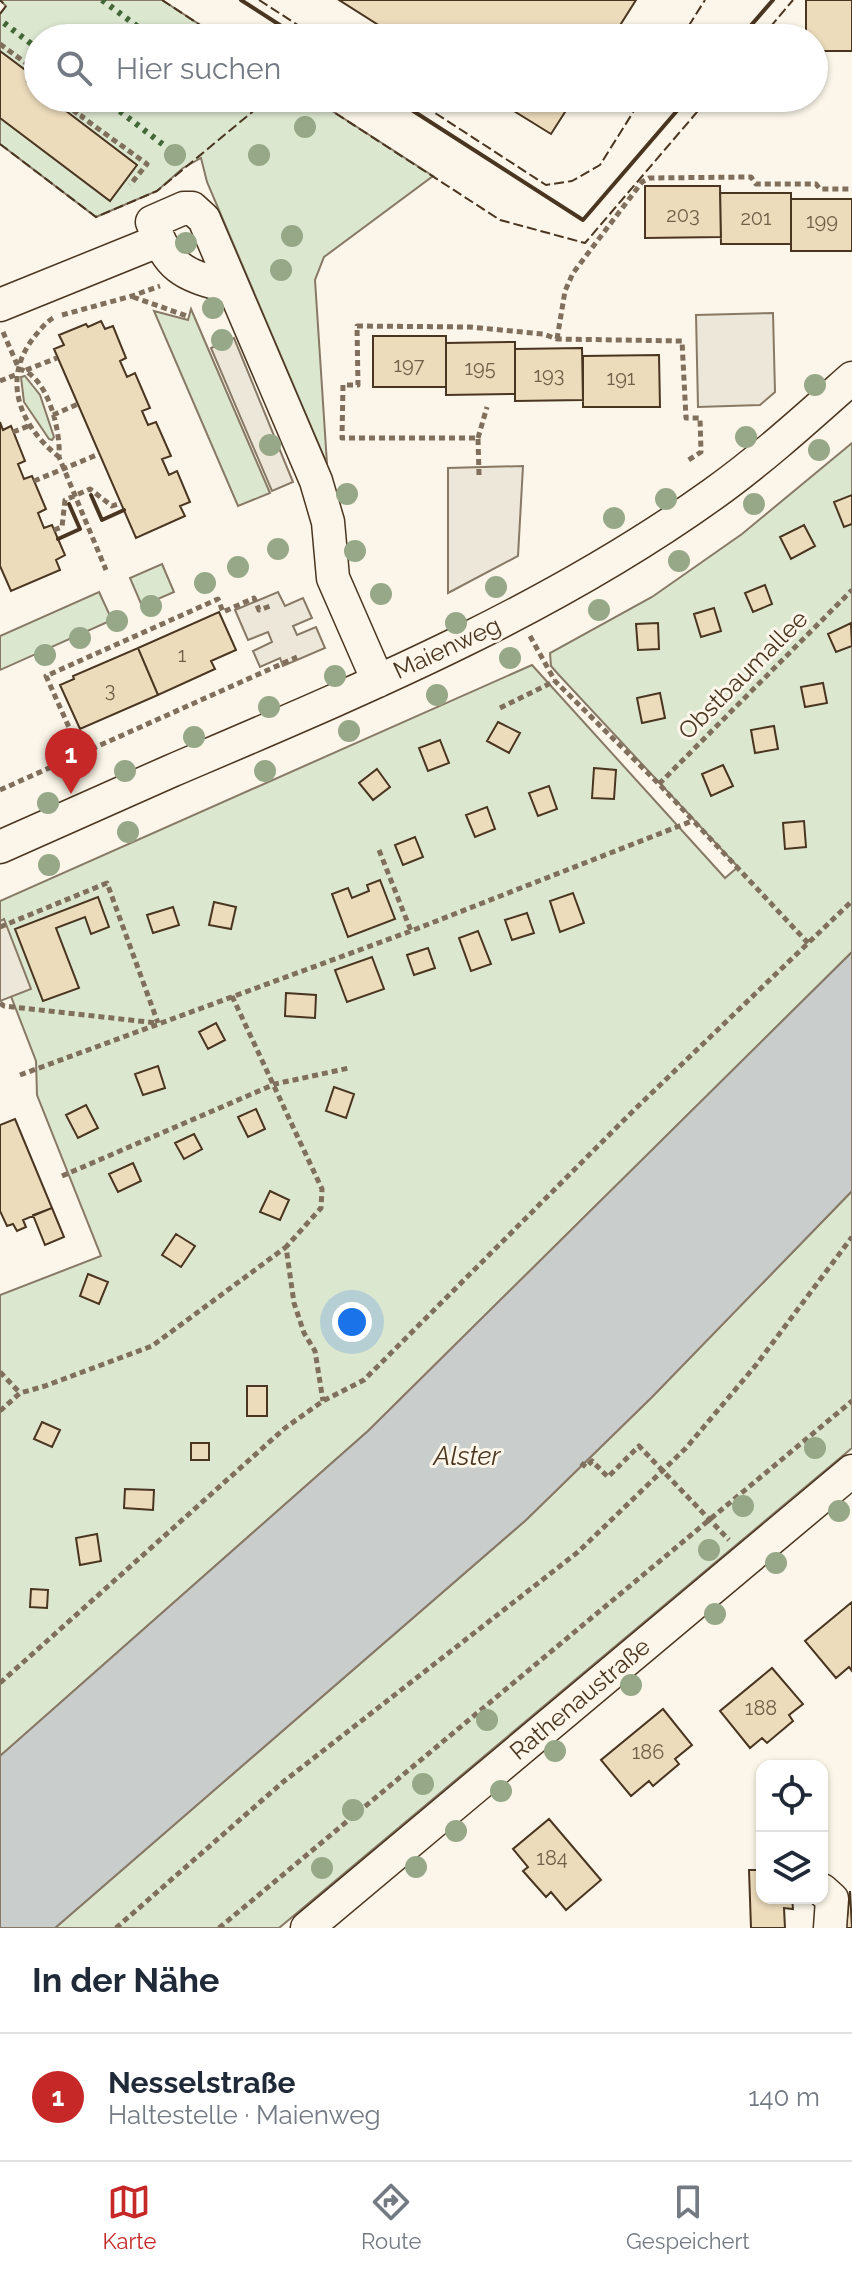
<!DOCTYPE html>
<html lang="de">
<head>
<meta charset="utf-8">
<style>
	:root { --surface:#fff; --page:#f6f6f7; --text:#1f2937; --muted:#747a83; --line:#e0e1e3; --accent:#c62828 }
	body { margin:0; font-family:Raleway,sans-serif; background:var(--page); color:var(--text) }
	.controls { position:absolute; right:24px; bottom:24px; display:grid; overflow:hidden; border-radius:16px; box-shadow:0 2px 6px #0004 }
	.controls button { width:72px; height:72px; display:grid; place-items:center; padding:0; border:0; border-bottom:2px solid var(--line); background:var(--surface); color:var(--text); font:40px sans-serif }
	.you { position:absolute; left:352px; top:1322px; width:28px; height:28px; margin:-20px; border:6px solid #fff; border-radius:50%; background:#1a73e8; box-shadow:0 0 0 12px #1a73e833 }
	.badge { display:grid; place-items:center; width:52px; height:52px; border-radius:50%; background:var(--accent); color:#fff; font-size:26px; font-weight:700 }
	.pin { position:absolute; translate:-50% -66px; filter:drop-shadow(0 2px 4px #0008) }
	.pin::after { content:''; position:absolute; top:42px; width:28px; height:24px; background:inherit; clip-path:polygon(0 0,100% 0,50% 100%) }
	.list { margin:0; padding:0; list-style:none }
	h2 { display:flex; justify-content:space-between; align-items:center; height:104px; margin:0; padding:0 32px; font-size:34px }
	h2 small { font-size:26px; font-weight:400; color:var(--muted) }
	.list li { display:grid; grid-template-columns:52px 1fr auto; gap:24px; align-items:center; box-sizing:border-box; height:128px; padding:0 32px; border-top:2px solid var(--line) }
	.list b { display:block; font-size:30px; white-space:nowrap }
	.list p { margin:0; font-size:26px; white-space:nowrap; color:var(--muted) }
	.list em { font-size:26px; font-style:normal; color:var(--muted) }
	.icon { flex:none; width:44px; height:44px; fill:none; stroke:currentColor; stroke-width:2; stroke-linecap:round; stroke-linejoin:round }
	.map { position:relative; flex:none; width:852px; height:1928px; overflow:hidden }
	.search { position:absolute; background:var(--surface); box-shadow:0 2px 6px #0004; left:24px; right:24px; top:24px; height:88px; display:flex; align-items:center; gap:20px; box-sizing:border-box; padding:0 28px; border-radius:44px; color:var(--muted); font-size:30px }
	.sheet { height:232px; background:var(--surface) }
	nav { display:flex; justify-content:space-around; align-items:center; box-sizing:border-box; height:112px; border-top:2px solid var(--line); background:var(--surface); font-size:22px; color:var(--muted) }
	nav a { display:grid; justify-items:center; gap:4px }
	nav .on { color:var(--accent) }
	.map>svg:first-child { display:block }
	.green { fill:#dce7d0; stroke:#887966; stroke-width:2 }
	.parking { fill:#ede7d9; stroke:#887966; stroke-width:2 }
	.water { fill:#c9cecd; stroke:#887966; stroke-width:2 }
	.building { fill:#ecdcbc; stroke:#4a3520; stroke-width:2 }
	.lines { fill:none; stroke-linecap:round; stroke-linejoin:round }
	.minor-casing { stroke:#4a3520; stroke-width:35 }
	.path { stroke:#7f6f5c; stroke-width:5; stroke-dasharray:6 4; stroke-linecap:butt }
	.minor { stroke:#fbf6e9; stroke-width:32 }
	.hedge { stroke:#436837; stroke-width:6; stroke-dasharray:4 6; stroke-linecap:butt }
	.fence { stroke:#4a3520; stroke-width:2; stroke-dasharray:10 4; stroke-linecap:butt }
	.wall { stroke:#4a3520; stroke-width:4 }
	.tree { fill:#96a887 }
	.labels { text-anchor:middle; stroke-width:6; stroke-linejoin:round; paint-order:stroke }
	.number-label { font-size:20px; fill:#725f47 }
	.street-label { font-size:24px; fill:#4a3520; stroke:#fbf6e9 }
	.water-label { font-size:26px; font-style:italic; fill:#4a3520; stroke:#fbf6e9 }
</style>
</head>
<body>
<div class="map">
<svg width="852" height="1928" viewBox="0 0 852 1928">
	<rect width="100%" height="100%" fill="#fbf6e9"/>
	<path class="green" d="M 0,0 L 162,0 L 220,38 L 38,38 L 38,98 L 312,98 L 433,176 L 324,257 L 315,280 L 327,464 L 207,182 L 201,158 L 183,168 L 157,191 L 96,217 L 0,144 L 0,14 L 6,6 Z
		M 191,309 L 270,493 L 238,506 L 154,311 L 188,320 Z
		M 25,376 L 40,395 L 54,437 L 52,440 L 49,439 L 24,402 L 21,377 Z
		M 852,443 L 852,952 L 368,1431 L 0,1756 L 0,1295 L 101,1256 L 37,1095 L 36,1061 L 0,968 L 0,901 L 532,665 L 725,878 L 738,867 L 558,674 L 551,666 L 550,653 L 652,597 L 742,534 Z
		M 162,564 L 174,592 L 142,606 L 130,578 Z
		M 99,592 L 112,620 L 0,670 L 0,636 Z
		M 852,1191 L 852,1448 L 279,1928 L 55,1928 L 526,1520 L 652,1397 Z"/>
	<path class="parking" d="M 773,313 L 775,392 L 760,405 L 698,407 L 696,315 Z
		M 234,338 L 293,482 L 272,491 L 211,348 Z
		M 523,466 L 518,556 L 448,593 L 448,468 Z
		M 278,592 L 285,606 L 303,598 L 312,618 L 293,626 L 297,635 L 316,627 L 325,648 L 283,666 L 280,658 L 260,667 L 253,651 L 272,642 L 268,632 L 248,640 L 235,610 Z
		M 4,919 L 31,989 L 0,1001 L 0,921 Z"/>
	<path class="water" d="M 852,952 L 852,1191 L 652,1397 L 526,1520 L 55,1928 L 0,1928 L 0,1756 L 368,1431 Z"/>
	<path class="building" d="M 339,0 L 636,0 L 612,38 L 399,38 Z
		M 806,0 L 852,0 L 852,51 L 814,51 L 814,38 L 806,38 Z
		M 0,51 L 32,75 L 27,81 L 38,90 L 38,98 L 49,98 L 137,165 L 110,201 L 0,118 Z
		M 493,98 L 574,98 L 551,134 Z
		M 645,186 L 720,186 L 721,237 L 645,238 Z
		M 720,193 L 791,193 L 791,244 L 721,244 Z
		M 791,199 L 852,199 L 852,251 L 791,251 Z
		M 101,321 L 105,329 L 113,326 L 126,358 L 120,361 L 127,377 L 135,373 L 150,408 L 142,411 L 148,425 L 156,422 L 171,456 L 162,459 L 169,475 L 177,471 L 190,502 L 180,506 L 185,516 L 136,538 L 54,349 L 64,345 L 59,335 L 86,324 L 88,327 Z
		M 373,336 L 446,336 L 446,387 L 373,387 Z
		M 515,342 L 515,394 L 446,395 L 446,343 Z
		M 582,348 L 583,400 L 515,401 L 515,349 Z
		M 659,355 L 660,407 L 583,407 L 583,356 Z
		M 0,422 L 3,430 L 11,426 L 25,461 L 18,464 L 24,479 L 32,476 L 46,509 L 38,513 L 44,528 L 52,525 L 65,555 L 56,560 L 60,570 L 11,591 L 0,566 Z
		M 852,495 L 852,524 L 844,527 L 834,502 Z
		M 804,525 L 815,546 L 791,559 L 780,537 Z
		M 765,585 L 772,604 L 753,612 L 745,593 Z
		M 714,608 L 721,631 L 701,637 L 694,614 Z
		M 219,612 L 236,650 L 211,661 L 215,669 L 158,695 L 138,648 Z
		M 658,623 L 659,649 L 638,650 L 636,624 Z
		M 851,623 L 852,646 L 836,652 L 828,634 Z
		M 138,648 L 158,695 L 80,729 L 60,685 L 74,679 L 73,676 Z
		M 823,683 L 827,703 L 805,707 L 801,687 Z
		M 660,693 L 665,718 L 642,723 L 637,698 Z
		M 498,722 L 520,733 L 509,753 L 487,741 Z
		M 774,726 L 778,749 L 755,753 L 751,730 Z
		M 440,740 L 449,763 L 428,771 L 419,748 Z
		M 723,765 L 733,786 L 711,796 L 702,774 Z
		M 594,768 L 616,770 L 614,799 L 592,798 Z
		M 377,769 L 390,787 L 373,800 L 359,783 Z
		M 549,786 L 557,809 L 538,816 L 529,793 Z
		M 487,807 L 495,829 L 475,837 L 466,815 Z
		M 804,821 L 806,847 L 785,849 L 783,823 Z
		M 415,837 L 423,857 L 403,865 L 395,845 Z
		M 380,880 L 395,919 L 348,937 L 332,894 L 348,888 L 352,898 L 369,891 L 367,885 Z
		M 573,893 L 584,923 L 560,932 L 550,901 Z
		M 98,897 L 109,927 L 91,934 L 85,917 L 56,928 L 79,988 L 43,1001 L 15,929 Z
		M 214,902 L 236,907 L 231,929 L 209,925 Z
		M 173,907 L 179,925 L 153,933 L 147,915 Z
		M 527,913 L 534,933 L 512,940 L 505,920 Z
		M 478,931 L 491,964 L 471,971 L 459,938 Z
		M 428,948 L 435,968 L 414,975 L 407,955 Z
		M 372,957 L 384,989 L 347,1002 L 335,970 Z
		M 286,993 L 316,995 L 315,1018 L 285,1016 Z
		M 216,1023 L 225,1040 L 208,1049 L 199,1032 Z
		M 158,1066 L 165,1088 L 143,1095 L 135,1074 Z
		M 334,1087 L 354,1094 L 346,1118 L 326,1111 Z
		M 86,1105 L 98,1128 L 78,1138 L 66,1115 Z
		M 256,1109 L 265,1129 L 248,1137 L 238,1117 Z
		M 15,1119 L 52,1208 L 23,1220 L 26,1227 L 17,1231 L 13,1224 L 7,1226 L 0,1211 L 0,1125 Z
		M 194,1134 L 202,1149 L 184,1159 L 175,1143 Z
		M 133,1163 L 141,1181 L 118,1192 L 109,1174 Z
		M 270,1191 L 289,1200 L 280,1220 L 260,1212 Z
		M 52,1208 L 64,1237 L 45,1245 L 33,1215 Z
		M 176,1234 L 195,1246 L 181,1267 L 162,1255 Z
		M 88,1274 L 108,1282 L 99,1304 L 80,1296 Z
		M 247,1386 L 267,1386 L 267,1416 L 247,1416 Z
		M 42,1422 L 60,1430 L 52,1447 L 34,1439 Z
		M 191,1443 L 209,1443 L 209,1460 L 191,1460 Z
		M 125,1489 L 154,1490 L 153,1510 L 124,1508 Z
		M 97,1534 L 101,1561 L 80,1565 L 76,1538 Z
		M 31,1589 L 48,1590 L 47,1608 L 30,1607 Z
		M 852,1602 L 852,1671 L 849,1667 L 836,1678 L 805,1641 Z
		M 772,1668 L 803,1704 L 789,1715 L 793,1721 L 767,1743 L 762,1738 L 750,1748 L 720,1711 Z
		M 663,1709 L 692,1745 L 675,1759 L 679,1764 L 653,1786 L 649,1781 L 631,1796 L 601,1760 Z
		M 549,1819 L 601,1880 L 566,1910 L 551,1892 L 546,1897 L 523,1871 L 528,1867 L 513,1849 Z
		M 749,1870 L 762,1870 L 762,1898 L 792,1898 L 793,1909 L 784,1908 L 785,1928 L 751,1928 Z
		M 850,1891 L 852,1928 L 846,1928 Z"/>
	<g class="lines">
		<g class="minor-casing">
			<path id="minor" d="M 232,288 C 185,274 170,273 152,222 L 184,208 L 192,208 L 204,219 L 316,481 L 328,522 L 333,578 L 378,681
				M 0,305 L 158,241
				M 0,847 C 57,822 114,796 171,771 C 358,691 547,613 713,494 C 762,459 807,418 852,378
				M 822,1890 L 832,1899 L 830,1928
				M 307,1928 L 852,1471"/>
		</g>
		<path class="path" d="M 72,38 L 76,34
			M 0,44 L 38,72
			M 38,78 L 35,82 L 38,84
			M 57,98 L 82,117
			M 95,98 L 82,117 L 147,164 L 130,185
			M 133,297 L 187,316
			M 62,315 L 132,296 L 160,286
			M 53,318 C 45,323 40,330 35,336 C 0,379 20,426 59,457
			M 3,332 L 19,369 C 48,375 61,432 59,457 L 106,570
			M 557,339 L 565,291 L 573,273 L 642,182 L 649,178 L 751,177 L 756,184 L 816,184 L 820,189 L 852,189
			M 26,370 L 57,358
			M 0,381 L 15,375
			M 53,415 L 78,404
			M 13,432 L 31,425
			M 478,438 L 487,407
			M 479,475 L 478,438 L 342,438 L 343,385 L 358,385 L 357,326 L 470,327 L 543,334 L 557,339 L 682,341 L 686,418 L 700,418 L 701,452 L 687,461
			M 34,481 L 99,454
			M 54,530 L 62,527 L 65,500 L 90,489 L 112,506 L 121,503
			M 530,636 L 555,681 L 659,784 L 808,943
			M 500,708 L 555,681
			M 81,754 L 46,676 L 218,599 L 223,612 L 254,598 L 259,610 L 273,605
			M 659,784 L 852,590
			M 0,790 L 297,657
			M 379,850 L 411,931
			M 0,927 L 107,883 L 158,1023
			M 232,996 L 322,1189 L 321,1208 L 286,1247 L 294,1303 L 304,1333 L 315,1351 L 323,1401
			M 0,1003 L 4,1006 L 157,1023
			M 20,1075 L 411,931 L 692,821
			M 62,1176 L 275,1084 L 349,1068
			M 0,1372 L 20,1393
			M 0,1411 L 20,1393 L 45,1386 L 152,1346 L 286,1247
			M 581,1463 L 586,1467 L 592,1461 L 608,1477 L 639,1446 L 729,1540
			M 0,1683 L 285,1428 L 323,1401 L 364,1380 L 634,1110 L 852,901
			M 116,1928 L 283,1782 L 578,1552 L 686,1448 L 756,1365 L 852,1237
			M 219,1928 L 852,1401"/>
		<use href="#minor" class="minor"/>
		<path class="hedge" d="M 102,0 L 153,38
			M 4,23 L 38,49
			M 235,98 L 244,104
			M 104,99 L 170,150"/>
		<path class="fence" d="M 162,0 L 220,38
			M 259,0 L 318,38
			M 0,14 L 6,6 L 0,0
			M 681,38 L 705,0
			M 761,38 L 793,0
			M 312,98 L 500,220 L 585,243 L 709,98
			M 412,98 L 546,185 L 572,181 L 600,165 L 642,98
			M 0,144 L 96,217 L 157,191 L 269,98"/>
		<path class="wall" d="M 241,0 L 300,38
			M 740,38 L 773,0
			M 393,98 L 583,220 L 688,98
			M 91,495 L 102,520 L 124,510
			M 58,539 L 80,529 L 69,504"/>
	</g>
	<g class="tree">
		<circle cx="305" cy="127" r="11"/>
		<circle cx="175" cy="155" r="11"/>
		<circle cx="259" cy="155" r="11"/>
		<circle cx="292" cy="236" r="11"/>
		<circle cx="186" cy="243" r="11"/>
		<circle cx="281" cy="270" r="11"/>
		<circle cx="213" cy="308" r="11"/>
		<circle cx="222" cy="340" r="11"/>
		<circle cx="815" cy="385" r="11"/>
		<circle cx="746" cy="437" r="11"/>
		<circle cx="270" cy="445" r="11"/>
		<circle cx="819" cy="450" r="11"/>
		<circle cx="347" cy="494" r="11"/>
		<circle cx="666" cy="499" r="11"/>
		<circle cx="754" cy="504" r="11"/>
		<circle cx="614" cy="518" r="11"/>
		<circle cx="278" cy="549" r="11"/>
		<circle cx="355" cy="551" r="11"/>
		<circle cx="679" cy="561" r="11"/>
		<circle cx="238" cy="567" r="11"/>
		<circle cx="205" cy="583" r="11"/>
		<circle cx="496" cy="587" r="11"/>
		<circle cx="381" cy="594" r="11"/>
		<circle cx="151" cy="606" r="11"/>
		<circle cx="599" cy="610" r="11"/>
		<circle cx="117" cy="621" r="11"/>
		<circle cx="456" cy="623" r="11"/>
		<circle cx="80" cy="638" r="11"/>
		<circle cx="45" cy="655" r="11"/>
		<circle cx="510" cy="658" r="11"/>
		<circle cx="335" cy="676" r="11"/>
		<circle cx="437" cy="695" r="11"/>
		<circle cx="269" cy="707" r="11"/>
		<circle cx="349" cy="731" r="11"/>
		<circle cx="194" cy="737" r="11"/>
		<circle cx="125" cy="771" r="11"/>
		<circle cx="265" cy="771" r="11"/>
		<circle cx="48" cy="803" r="11"/>
		<circle cx="128" cy="832" r="11"/>
		<circle cx="49" cy="865" r="11"/>
		<circle cx="815" cy="1448" r="11"/>
		<circle cx="743" cy="1506" r="11"/>
		<circle cx="839" cy="1511" r="11"/>
		<circle cx="709" cy="1550" r="11"/>
		<circle cx="776" cy="1563" r="11"/>
		<circle cx="715" cy="1614" r="11"/>
		<circle cx="631" cy="1685" r="11"/>
		<circle cx="487" cy="1720" r="11"/>
		<circle cx="555" cy="1751" r="11"/>
		<circle cx="423" cy="1784" r="11"/>
		<circle cx="501" cy="1791" r="11"/>
		<circle cx="353" cy="1810" r="11"/>
		<circle cx="456" cy="1831" r="11"/>
		<circle cx="416" cy="1867" r="11"/>
		<circle cx="322" cy="1868" r="11"/>
	</g>
	<g class="labels">
		<g class="number-label">
			<text x="683" y="222">203</text>
			<text x="756" y="225">201</text>
			<text x="822" y="228">199</text>
			<text x="409" y="372">197</text>
			<text x="480" y="375">195</text>
			<text x="549" y="382">193</text>
			<text x="621" y="385">191</text>
			<text x="182" y="662">1</text>
			<text x="110" y="697">3</text>
			<text x="761" y="1715">188</text>
			<text x="648" y="1759">186</text>
			<text x="552" y="1865">184</text>
		</g>
		<g class="street-label">
			<text transform="translate(447 648) rotate(-25)" y="8">Maienweg</text>
			<text transform="translate(743 675) rotate(-45)" y="8">Obstbaumallee</text>
			<text transform="translate(580 1699) rotate(-40)" y="8">Rathenaustraße</text>
		</g>
		<g class="water-label">
			<text x="467" y="1465">Alster</text>
		</g>
	</g>
</svg>
<div class="controls">
<button><svg class="icon" aria-label="locate" viewBox="0 0 24 24"><circle cx="12" cy="12" r="6"/><path d="M12 2v4M12 18v4M2 12h4M18 12h4"/></svg></button>
<button><svg class="icon" aria-label="layers" viewBox="0 0 24 24"><path d="M12 4l9 5-9 5-9-5zM3 14l9 5 9-5"/></svg></button>
</div>
<div class="you"></div>
<div class="pin badge" style="left:71px;top:794px">1</div>
<div class="search"><svg class="icon" aria-label="search" viewBox="0 0 24 24"><circle cx="10" cy="10" r="6"/><path d="M15 15l6 6"/></svg>Hier suchen</div>
</div>
<section class="sheet">
<h2>In der Nähe<small></small></h2>
<ul class="list">
<li><span class="badge">1</span><div><b>Nesselstraße</b><p>Haltestelle · Maienweg</p></div><em>140 m</em></li>
</ul>
</section>
<nav>
<a class="on"><svg class="icon" aria-label="map" viewBox="0 0 24 24"><path d="M3 6l6-2 6 2 6-2v14l-6 2-6-2-6 2zM9 4v14M15 6v14"/></svg>Karte</a>
<a><svg class="icon" aria-label="directions" viewBox="0 0 24 24"><path d="M12 3l9 9-9 9-9-9zM9 14v-3h6M13 9l2 2-2 2"/></svg>Route</a>
<a><svg class="icon" aria-label="saved" viewBox="0 0 24 24"><path d="M7 4h10v16l-5-4-5 4z"/></svg>Gespeichert</a>
</nav>
</body>
</html>
